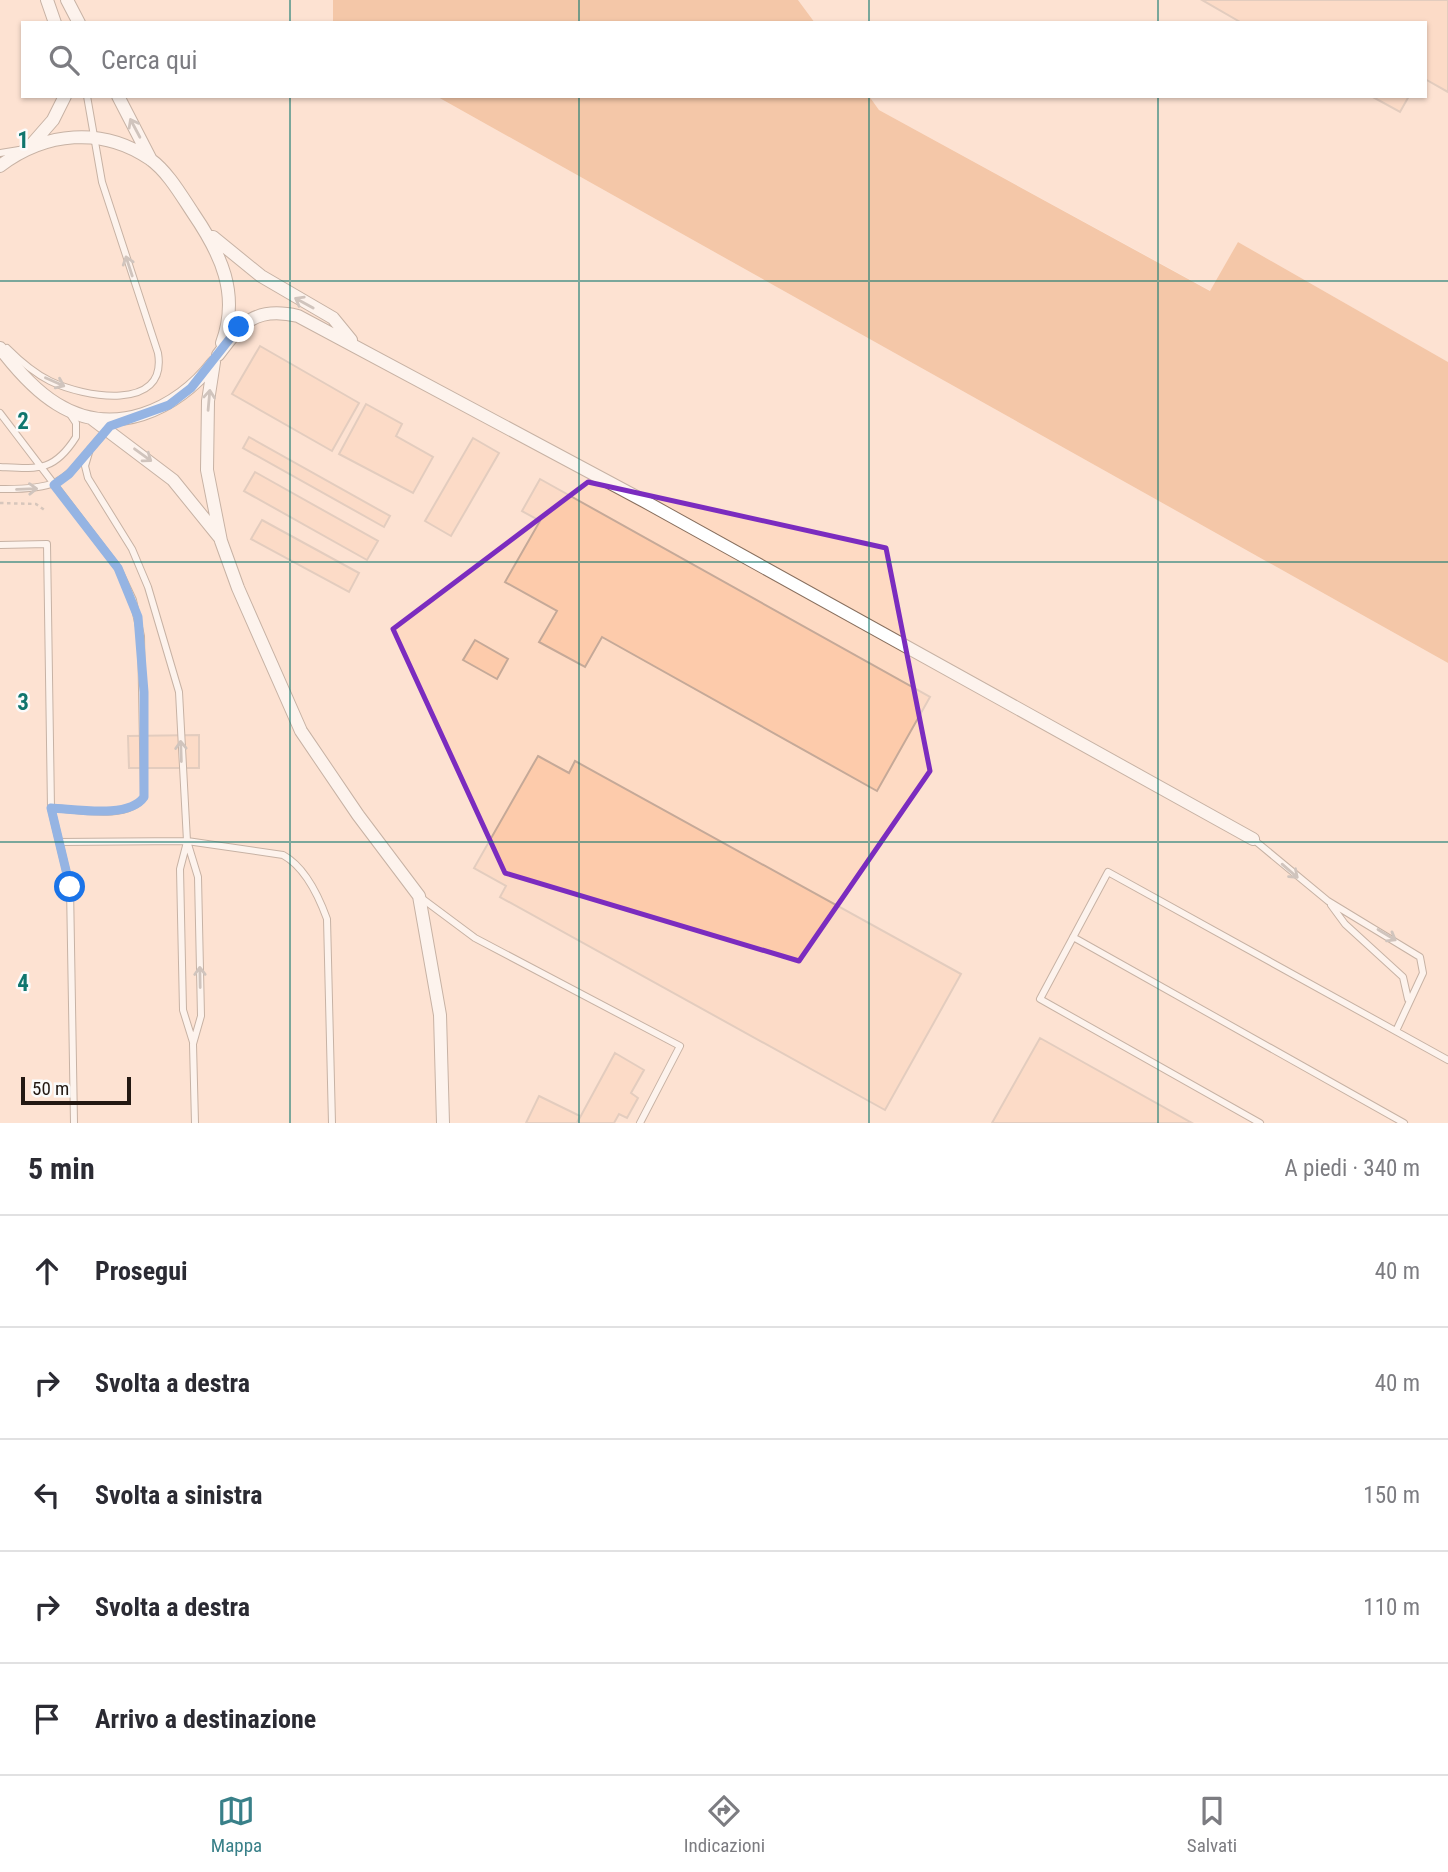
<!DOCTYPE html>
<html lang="it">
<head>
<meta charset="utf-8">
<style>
	:root { --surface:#fff; --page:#f2f2f3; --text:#2b2b33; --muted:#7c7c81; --line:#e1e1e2; --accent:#398089 }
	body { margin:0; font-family:"Roboto Condensed",sans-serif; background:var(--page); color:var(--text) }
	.scale { position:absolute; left:21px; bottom:18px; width:110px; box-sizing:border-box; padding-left:7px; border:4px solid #231812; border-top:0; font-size:19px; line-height:24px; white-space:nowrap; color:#231812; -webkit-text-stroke:5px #fbfbfb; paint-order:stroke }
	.stop { position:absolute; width:21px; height:21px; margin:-16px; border:5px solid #1a73e8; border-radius:50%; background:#fff }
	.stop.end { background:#1a73e8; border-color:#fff; box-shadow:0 2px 7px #0008 }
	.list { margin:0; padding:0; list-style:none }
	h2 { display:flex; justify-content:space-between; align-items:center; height:91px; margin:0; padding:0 28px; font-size:30px }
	h2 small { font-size:23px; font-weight:400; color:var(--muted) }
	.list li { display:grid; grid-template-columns:46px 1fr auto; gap:21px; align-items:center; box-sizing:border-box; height:112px; padding:0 28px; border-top:2px solid var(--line) }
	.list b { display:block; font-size:26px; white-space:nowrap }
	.list em { font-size:23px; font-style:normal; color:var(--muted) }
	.icon { flex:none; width:38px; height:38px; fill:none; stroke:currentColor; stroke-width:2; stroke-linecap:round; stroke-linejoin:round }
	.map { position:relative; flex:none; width:1448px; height:1123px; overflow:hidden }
	.search { position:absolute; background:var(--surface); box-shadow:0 2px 5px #0004; left:21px; right:21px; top:21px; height:77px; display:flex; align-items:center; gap:18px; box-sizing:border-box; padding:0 24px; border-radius:0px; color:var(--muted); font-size:26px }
	.sheet { height:651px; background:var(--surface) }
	nav { display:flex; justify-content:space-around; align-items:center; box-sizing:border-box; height:98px; border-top:2px solid var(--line); background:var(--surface); font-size:19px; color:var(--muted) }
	nav a { display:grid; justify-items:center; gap:4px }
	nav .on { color:var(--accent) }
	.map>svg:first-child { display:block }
	.built { fill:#fedac3 }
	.water { fill:#ec9d66 }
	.building { fill:#fdcbab; stroke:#c5a998; stroke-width:2 }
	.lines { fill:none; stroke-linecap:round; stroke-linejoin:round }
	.service-casing { stroke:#886f5e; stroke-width:8 }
	.minor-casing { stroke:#886f5e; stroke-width:14 }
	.path { stroke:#ab9b92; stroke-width:2.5; stroke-dasharray:3.5 3.5; stroke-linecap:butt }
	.service { stroke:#fff; stroke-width:6 }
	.minor { stroke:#fff; stroke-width:12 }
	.oneway { stroke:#9c9794 }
	.route { stroke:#1a73e8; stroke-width:9 }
	.marked { fill:none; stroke:#7b2cbf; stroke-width:5; stroke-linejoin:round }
	.grid { fill:none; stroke:#0f766e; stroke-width:2; stroke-opacity:0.55 }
	.grid-label { font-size:23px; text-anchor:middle; font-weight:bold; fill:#0f766e; stroke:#fbfbfb; stroke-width:5; stroke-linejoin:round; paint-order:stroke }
</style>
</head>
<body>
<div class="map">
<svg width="1448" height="1123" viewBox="0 0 1448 1123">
	<rect width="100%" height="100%" fill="#fceadf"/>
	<path class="built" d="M 0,0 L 333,0 L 333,23 L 23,23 L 23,96 L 436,96 L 1448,663 L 1448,1123 L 0,1123 Z
		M 798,0 L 1448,0 L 1448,362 L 1238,242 L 1211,291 L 879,110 L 869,96 L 1425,96 L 1425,23 L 815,23 Z"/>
	<path class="water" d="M 333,0 L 798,0 L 815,23 L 333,23 Z
		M 436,96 L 869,96 L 879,110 L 1210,291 L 1238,242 L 1448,362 L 1448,663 Z"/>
	<path class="building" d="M 1202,0 L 1448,0 L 1448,92 L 1425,79 L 1425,23 L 1242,23 Z
		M 1371,96 L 1409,96 L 1400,112 Z
		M 260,346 L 359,403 L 332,451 L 232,394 Z
		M 366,404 L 402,424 L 396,436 L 433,457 L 413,493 L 339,454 Z
		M 249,437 L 390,516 L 384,527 L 243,448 Z
		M 473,438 L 499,453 L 451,536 L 425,521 Z
		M 255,472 L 378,541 L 367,560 L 244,491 Z
		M 540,479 L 930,697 L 877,791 L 602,637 L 585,667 L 539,642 L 557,611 L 505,582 L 540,521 L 522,511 Z
		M 262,520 L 359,573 L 349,592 L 251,539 Z
		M 475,640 L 508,659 L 497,679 L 463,660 Z
		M 199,735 L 199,768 L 129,768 L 128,736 Z
		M 538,756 L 569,773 L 575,761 L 961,974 L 885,1110 L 500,897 L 506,886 L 474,868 Z
		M 1040,1038 L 1192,1123 L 992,1123 Z
		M 615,1053 L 644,1070 L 631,1093 L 638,1098 L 627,1118 L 619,1114 L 614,1123 L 577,1123 Z
		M 539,1096 L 580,1116 L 577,1123 L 526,1123 Z"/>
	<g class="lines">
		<g class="service-casing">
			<path id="service" d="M 0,153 L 19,150
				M 7,348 C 20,361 34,373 50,381 C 83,397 168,413 158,353 L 102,182 L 87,96
				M 0,413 L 118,568 L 133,600 L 141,636 L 144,797 C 127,821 77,809 51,808
				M 90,449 L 85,466 L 88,478 L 132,549 L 148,587 L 179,692 L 187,841 L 198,877 L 201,1016 L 193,1044 L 195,1123
				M 0,467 C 38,469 54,472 76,437 L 76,423 L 70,414
				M 0,489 C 70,490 64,477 107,430
				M 0,545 L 47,544 L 51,808 L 70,887 L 74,1123
				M 1253,839 L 1328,901 L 1420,957 L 1423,973 L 1396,1031
				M 59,842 L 187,841 L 283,855 C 305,867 319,897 327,919 L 332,1123
				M 187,842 L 180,869 L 183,1010 L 193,1042
				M 420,897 L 475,938 L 680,1046 L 640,1123
				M 1331,905 L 1345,924 L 1403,977 L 1408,999
				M 1073,937 L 1404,1123
				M 1260,1123 L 1040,999 L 1108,872 L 1448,1060"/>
		</g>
		<g class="minor-casing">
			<path id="minor" d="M 47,0 L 55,23
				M 67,0 L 79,23
				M 118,96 L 151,160
				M 32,144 L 53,120 L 65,96
				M 0,166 C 45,132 102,126 150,159 C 168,172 181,195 193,213 C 221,254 240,294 222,343
				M 213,237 L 261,276 L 333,318 L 351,340
				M 0,348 C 16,369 34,390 57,404 C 113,439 177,410 213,363
				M 218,355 C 242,323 255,306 298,316 L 644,501 L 1253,839
				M 214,362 L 208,401 L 207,470 L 221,541 L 238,588 L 301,731 L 358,815 L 419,896 L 440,1015 L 443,1123
				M 91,418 L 173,480 L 220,538"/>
		</g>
		<path class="path" d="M 0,503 L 36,504 L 46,511"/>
		<use href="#service" class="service"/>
		<use href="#minor" class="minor"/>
	</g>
	<defs><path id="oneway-shaft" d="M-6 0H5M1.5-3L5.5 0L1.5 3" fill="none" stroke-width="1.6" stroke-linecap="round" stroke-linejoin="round" transform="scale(1.75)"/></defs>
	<g class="oneway">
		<use href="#oneway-shaft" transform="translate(135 128) rotate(-118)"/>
		<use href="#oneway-shaft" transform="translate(129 266) rotate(-108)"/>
		<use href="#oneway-shaft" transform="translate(304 303) rotate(-151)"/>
		<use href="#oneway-shaft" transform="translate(55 382) rotate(24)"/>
		<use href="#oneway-shaft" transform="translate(209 400) rotate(-85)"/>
		<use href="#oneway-shaft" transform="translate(143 455) rotate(36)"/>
		<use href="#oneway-shaft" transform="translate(27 489) rotate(-2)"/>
		<use href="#oneway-shaft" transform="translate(181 751) rotate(-92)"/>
		<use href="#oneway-shaft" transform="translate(1290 871) rotate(41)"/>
		<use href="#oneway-shaft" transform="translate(1387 935) rotate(31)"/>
		<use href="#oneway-shaft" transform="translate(200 977) rotate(-91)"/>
	</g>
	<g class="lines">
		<path class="route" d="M 70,887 L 51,808 C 76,809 129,819 144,797 L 144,692 L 138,617 L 118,568 L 54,485 L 69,474 L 110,426 L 169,405 L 191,388 L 239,327"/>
	</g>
	<path d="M0 0H1448V1123H0ZM 588,482 L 886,548 L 930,771 L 799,961 L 505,873 L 393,629 Z" fill="#fceadf" fill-opacity=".55" fill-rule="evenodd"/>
	<path class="marked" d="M 588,482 L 886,548 L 930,771 L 799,961 L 505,873 L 393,629 Z"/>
	<path class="grid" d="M 290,0 L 290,23M 579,0 L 579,23M 869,0 L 869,23M 1158,0 L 1158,23M 290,96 L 290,1123M 579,96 L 579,1123M 869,96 L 869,1123M 1158,96 L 1158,1123M 0,281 L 1448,281M 0,562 L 1448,562M 0,842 L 1448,842"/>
	<g class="grid-label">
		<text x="23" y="148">1</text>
		<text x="23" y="429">2</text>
		<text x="23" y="710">3</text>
		<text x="23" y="991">4</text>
	</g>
</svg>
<div class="scale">50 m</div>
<div class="stop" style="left:70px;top:887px"></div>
<div class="stop end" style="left:239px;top:327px"></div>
<div class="search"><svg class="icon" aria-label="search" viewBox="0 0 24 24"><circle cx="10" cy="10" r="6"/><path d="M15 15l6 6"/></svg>Cerca qui</div>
</div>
<section class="sheet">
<h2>5 min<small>A piedi · 340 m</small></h2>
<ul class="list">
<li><svg class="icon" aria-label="ahead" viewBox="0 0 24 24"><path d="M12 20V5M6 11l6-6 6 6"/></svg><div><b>Prosegui</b></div><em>40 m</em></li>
<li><svg class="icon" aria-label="right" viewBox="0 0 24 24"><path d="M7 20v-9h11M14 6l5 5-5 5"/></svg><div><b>Svolta a destra</b></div><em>40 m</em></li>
<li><svg class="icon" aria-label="left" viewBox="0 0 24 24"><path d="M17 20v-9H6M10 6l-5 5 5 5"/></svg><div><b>Svolta a sinistra</b></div><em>150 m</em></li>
<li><svg class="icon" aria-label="right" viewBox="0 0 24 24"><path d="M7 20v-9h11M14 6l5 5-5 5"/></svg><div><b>Svolta a destra</b></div><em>110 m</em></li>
<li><svg class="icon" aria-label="arrive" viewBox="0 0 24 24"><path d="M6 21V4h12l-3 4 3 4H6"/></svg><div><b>Arrivo a destinazione</b></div></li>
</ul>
</section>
<nav>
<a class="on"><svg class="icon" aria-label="map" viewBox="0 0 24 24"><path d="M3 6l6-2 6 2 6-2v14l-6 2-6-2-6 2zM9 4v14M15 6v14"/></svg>Mappa</a>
<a><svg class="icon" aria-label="directions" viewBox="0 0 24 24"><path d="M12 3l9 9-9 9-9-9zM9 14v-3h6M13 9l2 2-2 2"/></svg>Indicazioni</a>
<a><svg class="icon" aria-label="saved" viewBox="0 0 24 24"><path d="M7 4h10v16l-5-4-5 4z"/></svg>Salvati</a>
</nav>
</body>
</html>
